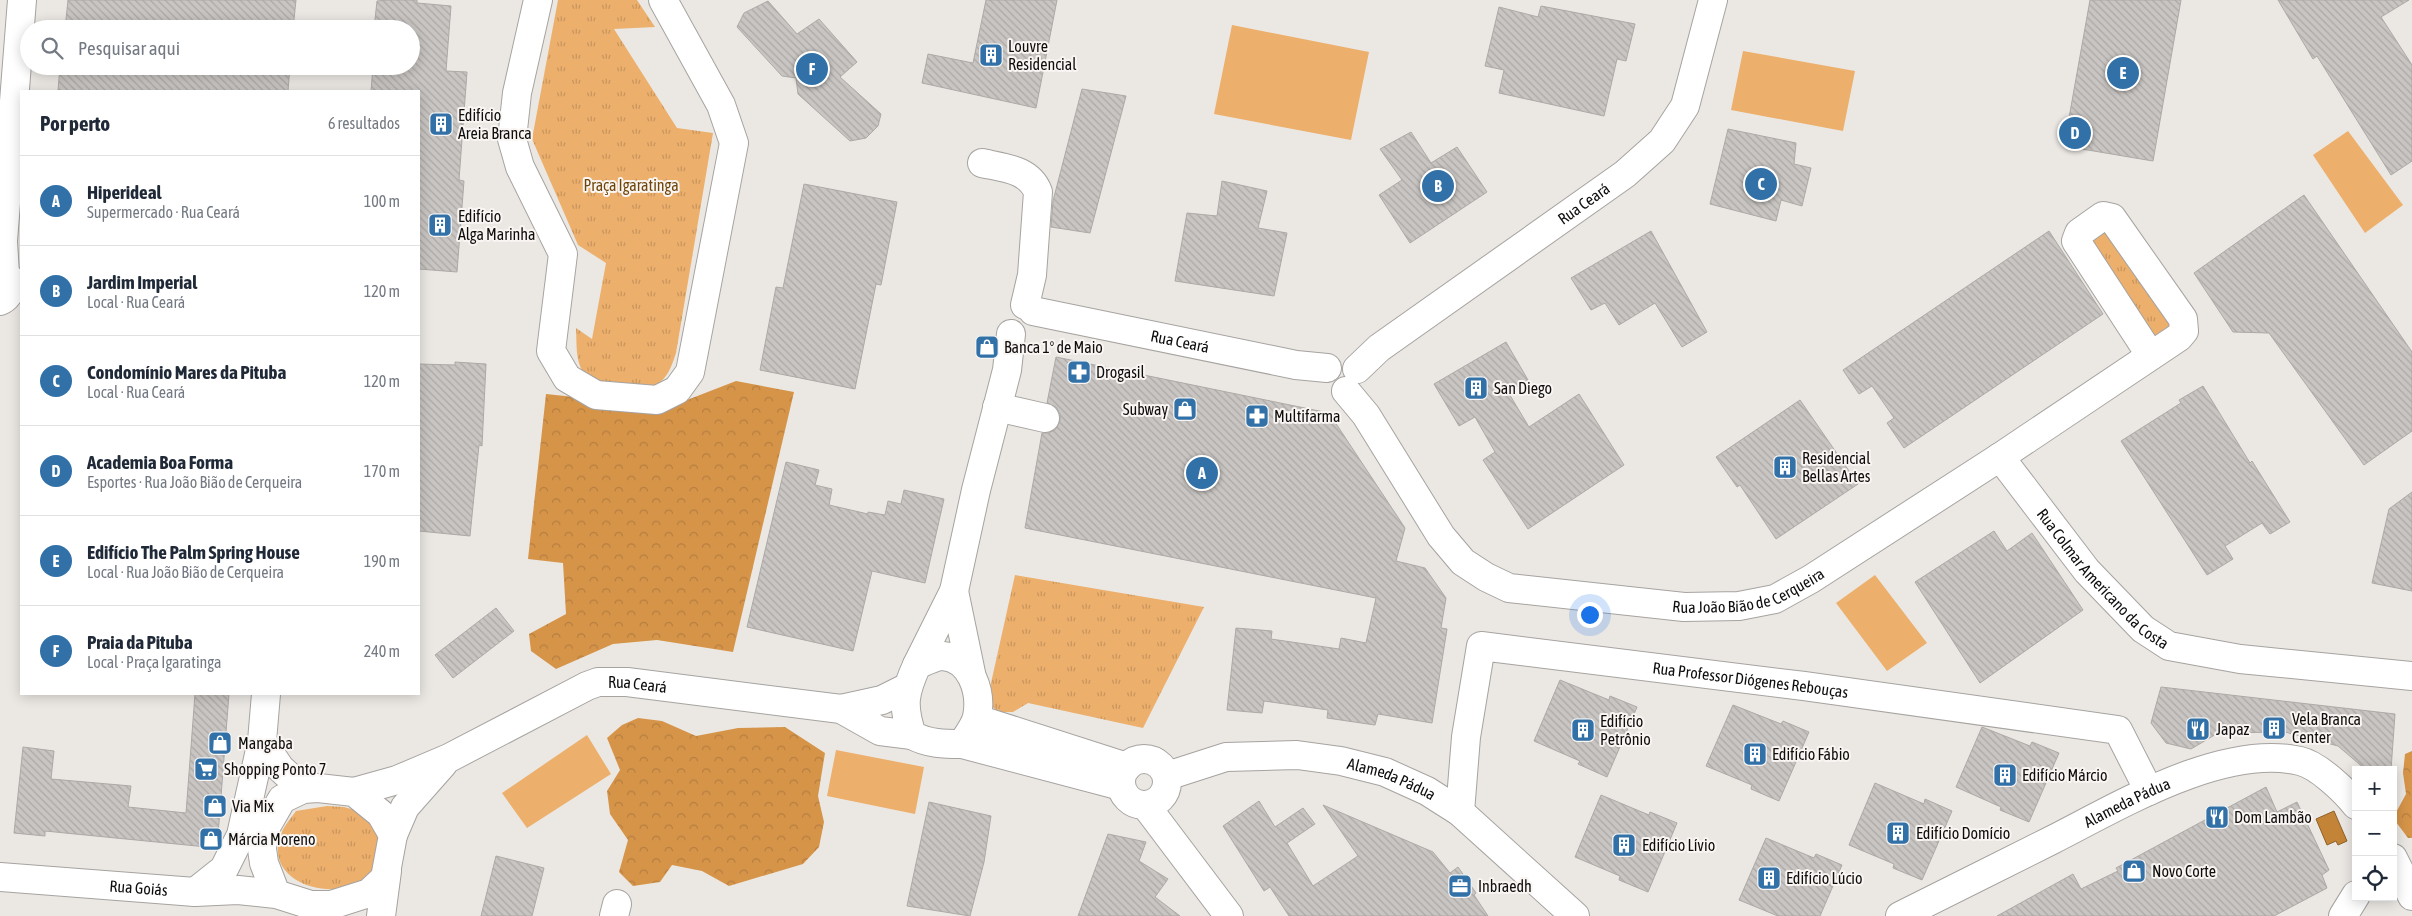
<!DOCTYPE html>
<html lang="pt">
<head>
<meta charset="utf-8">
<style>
	:root { --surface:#fff; --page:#f6f6f7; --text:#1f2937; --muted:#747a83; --line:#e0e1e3; --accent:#3171a8 }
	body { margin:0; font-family:"Asap Condensed",sans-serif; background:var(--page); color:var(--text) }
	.controls { position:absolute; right:15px; bottom:15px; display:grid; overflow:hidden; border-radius:0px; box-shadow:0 2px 12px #0003 }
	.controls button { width:45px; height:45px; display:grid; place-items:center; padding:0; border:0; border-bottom:1px solid var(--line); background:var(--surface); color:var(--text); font:25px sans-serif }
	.you { position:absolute; left:1589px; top:614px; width:18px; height:18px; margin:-12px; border:4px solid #fff; border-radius:50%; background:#1a73e8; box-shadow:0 0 0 8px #1a73e833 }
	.badge { display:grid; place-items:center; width:32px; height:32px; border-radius:50%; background:var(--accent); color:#fff; font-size:16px; font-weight:700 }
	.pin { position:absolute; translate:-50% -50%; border:2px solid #fff; box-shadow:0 1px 5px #0006 }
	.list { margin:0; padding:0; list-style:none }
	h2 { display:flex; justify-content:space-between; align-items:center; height:65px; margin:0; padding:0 20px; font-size:21px }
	h2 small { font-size:16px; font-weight:400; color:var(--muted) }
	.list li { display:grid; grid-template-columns:32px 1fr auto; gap:15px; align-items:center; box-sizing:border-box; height:90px; padding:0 20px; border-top:1px solid var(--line) }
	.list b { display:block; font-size:19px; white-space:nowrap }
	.list p { margin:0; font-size:16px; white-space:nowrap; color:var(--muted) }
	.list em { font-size:16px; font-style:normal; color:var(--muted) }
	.icon { flex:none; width:28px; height:28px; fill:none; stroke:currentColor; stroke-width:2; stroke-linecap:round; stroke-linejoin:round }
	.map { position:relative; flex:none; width:2412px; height:916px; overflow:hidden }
	.search { position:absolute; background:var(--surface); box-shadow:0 2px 12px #0003; left:20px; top:20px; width:400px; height:55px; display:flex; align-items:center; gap:12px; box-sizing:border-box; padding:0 18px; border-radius:28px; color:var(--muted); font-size:19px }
	.panel { position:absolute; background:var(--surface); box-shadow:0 2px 12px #0003; left:20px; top:90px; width:400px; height:605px; border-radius:0px }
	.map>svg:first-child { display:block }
	.forest { fill:url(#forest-crowns) }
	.park { fill:url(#park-tufts) }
	.pitch { fill:#ecaf6c }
	.water { fill:#c48437; stroke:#8d602a }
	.building { fill:url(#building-back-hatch); stroke:#aca9a6 }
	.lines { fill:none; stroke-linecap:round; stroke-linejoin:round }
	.minor-casing { stroke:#a6a3a0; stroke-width:30 }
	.minor { stroke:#fff; stroke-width:28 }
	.labels { text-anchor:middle; stroke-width:4; stroke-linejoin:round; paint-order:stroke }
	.poi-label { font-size:16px; fill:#0e0d0c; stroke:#f8f5f2; text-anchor:start }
	.park-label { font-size:16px; fill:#704509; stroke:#f8f5f2 }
	.street-label { font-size:16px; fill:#0e0d0c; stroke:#f8f5f2 }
</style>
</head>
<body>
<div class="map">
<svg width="2412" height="916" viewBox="0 0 2412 916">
	<defs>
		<pattern id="forest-crowns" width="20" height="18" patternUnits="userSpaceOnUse" patternTransform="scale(1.25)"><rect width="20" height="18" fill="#d69449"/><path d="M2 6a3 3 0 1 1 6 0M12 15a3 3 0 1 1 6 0" fill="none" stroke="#b67e3f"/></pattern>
		<pattern id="park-tufts" width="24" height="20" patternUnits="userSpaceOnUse" patternTransform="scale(1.25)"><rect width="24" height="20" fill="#ecaf6c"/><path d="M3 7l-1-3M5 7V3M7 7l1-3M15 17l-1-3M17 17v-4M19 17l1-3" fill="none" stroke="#c9955c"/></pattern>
		<pattern id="building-back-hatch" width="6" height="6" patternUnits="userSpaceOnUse" patternTransform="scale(1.25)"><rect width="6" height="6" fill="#c8c5c2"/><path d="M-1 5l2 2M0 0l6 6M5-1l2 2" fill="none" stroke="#aba8a6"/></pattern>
	</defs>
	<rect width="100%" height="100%" fill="#ebe8e4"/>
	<path class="forest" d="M 736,381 L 794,392 L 733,652 L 657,640 L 613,644 L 556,669 L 531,651 L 529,634 L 566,614 L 563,563 L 528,559 L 546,394 L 669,407 Z
		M 638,718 L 662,721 L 696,736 L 738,728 L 785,727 L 825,753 L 818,796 L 824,822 L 819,847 L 803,864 L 729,886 L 702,871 L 672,865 L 660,882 L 633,886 L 619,872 L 628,840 L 610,814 L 607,791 L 620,770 L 607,738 L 622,725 Z
		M 2412,751 L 2412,838 L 2408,838 L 2393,818 L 2406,794 L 2403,773 L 2405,754 Z"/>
	<path class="park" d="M 558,0 L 637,0 L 655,27 L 614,29 L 677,128 L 713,133 L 676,353 C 672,365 668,378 656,385 C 643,392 594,385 584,373 C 575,361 577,343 576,328 L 592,339 L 606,263 L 578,245 L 532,139 Z
		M 2106,225 L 2181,333 L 2150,351 L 2077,244 Z
		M 1015,575 L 1204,607 L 1143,728 L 1028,703 L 1013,712 L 998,712 L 987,701 Z
		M 327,806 L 344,807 L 358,811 L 373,823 L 381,841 L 373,873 C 368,877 362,882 357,884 C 323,900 263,879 281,834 C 284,826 291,818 296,811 Z"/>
	<path class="pitch" d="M 1232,25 L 1369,52 L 1351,140 L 1214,114 Z
		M 1743,51 L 1855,71 L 1843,131 L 1731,110 Z
		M 2348,131 L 2403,205 L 2365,233 L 2313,155 Z
		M 1875,575 L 1927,643 L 1887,671 L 1836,603 Z
		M 587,735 L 611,774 L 527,828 L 502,793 Z
		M 836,750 L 924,767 L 915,814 L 827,796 Z"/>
	<path class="water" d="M 2334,811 L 2347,841 L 2338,845 L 2336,841 L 2327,845 L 2316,819 Z"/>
	<path class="building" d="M 68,0 L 296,0 L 293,29 L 65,29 Z
		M 388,0 L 417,0 L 417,3 L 451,6 L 446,71 L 467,72 L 459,180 L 464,181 L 457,272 L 419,269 L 419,91 L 371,91 L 373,66 L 411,66 L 411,29 L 374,29 L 377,1 Z
		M 986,0 L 1057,0 L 1036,108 L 922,83 L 928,54 L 973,63 Z
		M 2090,0 L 2181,0 L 2153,161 L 2064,146 Z
		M 2278,0 L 2409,0 L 2381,17 L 2412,65 L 2412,161 L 2391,175 L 2317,56 L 2313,59 Z
		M 768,1 L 797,34 L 819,19 L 857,62 L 840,77 L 881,114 L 878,126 L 866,138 L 850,141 L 798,94 L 796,78 L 782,76 L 737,27 L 744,13 Z
		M 1541,6 L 1635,24 L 1626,61 L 1617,59 L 1604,116 L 1499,93 L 1504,70 L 1485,66 L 1499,7 L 1538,17 Z
		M 60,66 L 290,66 L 288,91 L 58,91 Z
		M 1082,89 L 1126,96 L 1090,233 L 1051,227 L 1053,201 Z
		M 1728,129 L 1796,143 L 1794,164 L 1811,168 L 1802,206 L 1781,200 L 1776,221 L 1710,204 Z
		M 1411,132 L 1431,163 L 1457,147 L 1487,192 L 1410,243 L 1379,195 L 1402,180 L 1380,149 Z
		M 1222,181 L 1267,191 L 1258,228 L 1287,233 L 1274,296 L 1175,281 L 1187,213 L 1217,216 Z
		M 804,184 L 897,202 L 881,285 L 876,284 L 855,389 L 760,370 L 776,287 L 783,288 Z
		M 2304,195 L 2412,352 L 2412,431 L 2364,465 L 2269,333 L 2233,332 L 2194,273 Z
		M 1651,231 L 1707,332 L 1682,347 L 1655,303 L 1619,325 L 1605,303 L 1591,310 L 1571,278 Z
		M 2049,231 L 2103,314 L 1904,448 L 1887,423 L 1894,418 L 1872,386 L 1859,394 L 1843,370 Z
		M 1506,342 L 1528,380 L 1508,392 L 1529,427 L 1579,394 L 1624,465 L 1528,529 L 1483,460 L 1495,452 L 1475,417 L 1459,426 L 1434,384 Z
		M 1056,357 L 1329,413 L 1405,528 L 1396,561 L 1425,568 L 1446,598 L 1441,628 L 1447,629 L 1432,723 L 1378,714 L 1375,725 L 1327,718 L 1328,710 L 1264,701 L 1262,713 L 1227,710 L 1236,628 L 1272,631 L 1271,639 L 1339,649 L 1341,638 L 1366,643 L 1376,598 L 1025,528 L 1042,433 L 1049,433 L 1056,429 L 1060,421 L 1060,414 L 1056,407 L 1047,403 Z
		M 455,362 L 486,364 L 482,446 L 479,445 L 470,536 L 419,531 L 419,364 L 455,365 Z
		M 2203,386 L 2250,463 L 2252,461 L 2290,522 L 2270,534 L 2262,523 L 2225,546 L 2233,559 L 2207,575 L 2121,441 L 2181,403 L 2179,400 Z
		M 1800,400 L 1858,484 L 1776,539 L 1740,485 L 1737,487 L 1716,457 Z
		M 786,462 L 819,470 L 815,485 L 832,489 L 829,505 L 868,514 L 868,512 L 885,515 L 888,501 L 901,504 L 904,490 L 944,499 L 925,583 L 872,571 L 853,651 L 747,627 Z
		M 2412,492 L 2412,591 L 2372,583 L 2389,509 Z
		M 1994,531 L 2007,551 L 2032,533 L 2083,610 L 1980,683 L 1915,582 Z
		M 496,608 L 514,631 L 453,678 L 435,655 Z
		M 1560,680 L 1609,700 L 1610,696 L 1637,707 L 1607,777 L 1578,764 L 1580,761 L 1534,741 Z
		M 2161,687 L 2395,714 L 2391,770 L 2366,770 L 2338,746 L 2285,732 L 2218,733 L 2191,749 L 2166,743 L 2151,723 Z
		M 195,694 L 229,694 L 217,848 L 45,831 L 45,836 L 14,833 L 23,747 L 54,751 L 51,779 L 131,786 L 128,807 L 186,813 Z
		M 1733,705 L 1781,724 L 1783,721 L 1809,732 L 1779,801 L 1751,789 L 1752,785 L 1706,766 Z
		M 1982,727 L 2030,746 L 2032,742 L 2059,753 L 2029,822 L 2000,810 L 2001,807 L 1956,787 Z
		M 1875,783 L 1924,804 L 1925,799 L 1952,811 L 1922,880 L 1893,868 L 1894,864 L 1849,845 Z
		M 2266,787 L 2277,812 L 2297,802 L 2329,870 L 2322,875 L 2327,888 L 2274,916 L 1997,916 L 2073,874 L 2081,889 L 2118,871 L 2116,868 Z
		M 1601,795 L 1649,815 L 1650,812 L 1677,823 L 1648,892 L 1619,880 L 1620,876 L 1575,857 Z
		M 1259,801 L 1275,827 L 1303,808 L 1315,824 L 1287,843 L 1313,886 L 1358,856 L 1323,805 L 1433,852 L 1450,873 L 1458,867 L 1476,893 L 1474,895 L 1488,916 L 1289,916 L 1270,887 L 1264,891 L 1223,826 Z
		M 929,802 L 991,816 L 984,862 L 970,916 L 907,906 Z
		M 1108,834 L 1146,842 L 1139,861 L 1168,879 L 1155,897 L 1180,916 L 1078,916 Z
		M 1766,838 L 1814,858 L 1816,854 L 1842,865 L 1820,916 L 1778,916 L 1739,900 Z
		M 496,856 L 544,868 L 532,916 L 481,916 Z"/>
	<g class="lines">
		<g class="minor-casing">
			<g id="minor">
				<path d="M 538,0 L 517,93 L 512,139 L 520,167 L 563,254 L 551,351 L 567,378 L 596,395 L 657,400 L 677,390 L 690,372 L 734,143 L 721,105 L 663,0"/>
				<path d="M 982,163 C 1004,168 1029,169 1038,192 L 1032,275 L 1025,305"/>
				<path d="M 0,274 C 17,275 13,296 0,301"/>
				<path d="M 5,274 L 3,241 L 22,0"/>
				<path id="s1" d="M 1033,311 L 1296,365 L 1327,368"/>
				<path id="s2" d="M 1357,369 L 1379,348 L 1625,174 L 1662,141 L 1685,106 L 1713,0"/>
				<path id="s3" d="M 1346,391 L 1366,415 L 1441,536 L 1463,562 L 1486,577 L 1509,588 L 1684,607 L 1739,606 L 1775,599 L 1811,579 L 2000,457 L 2179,337 L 2184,331 L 2183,319 L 2112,218 L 2103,216 L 2079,233 L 2076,241 L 2151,356"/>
				<path d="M 997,407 L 1045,418"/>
				<path id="s4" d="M 2000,457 L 2087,571 L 2143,629 L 2169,646 L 2240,659 L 2412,676"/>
				<path d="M 954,591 L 971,673"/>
				<path d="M 917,665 L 954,591 L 976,490 L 1007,370 L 1011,334"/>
				<path d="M 841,709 L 882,700 L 906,688"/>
				<path d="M 977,719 L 1127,767"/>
				<path d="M 262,741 L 280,768 L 303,789"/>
				<path d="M 962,744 C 967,736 975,726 977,717 C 982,692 971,658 943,656 C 935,656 924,662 917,665 C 904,693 902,706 912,735 C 928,744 945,744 962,744 L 1121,786"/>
				<circle cx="1144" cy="782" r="23"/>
				<path id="s5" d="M 1167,776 L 1226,757 L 1297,755 L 1341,761 L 1385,772 L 1427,791 L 1460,812 L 1575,916"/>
				<path id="s6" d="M 354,792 L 397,780 L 449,758 L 587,686 L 598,682 L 627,682 L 841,709 L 880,731 L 912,735"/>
				<path d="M 1146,806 L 1229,916"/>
				<path id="s7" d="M 1460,812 L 1466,737 L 1481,646 L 1804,686 L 2118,730 L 2149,791"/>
				<path d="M 393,835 L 405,807 L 443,764"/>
				<path d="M 2393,858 L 2412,896"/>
				<path id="s8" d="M 0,877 L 195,892 L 238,890 L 276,894 L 311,905 L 331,905 L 369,893 L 385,878 L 393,835 L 381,814 L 354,792 L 318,788 L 303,789 L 282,799 L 263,832 L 262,849 L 264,863 L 276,894"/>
				<path d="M 195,892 L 224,869 L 241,835 L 262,741 L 266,694"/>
				<path d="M 381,916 L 387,871"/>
				<path d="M 614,916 L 617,904"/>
				<path id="s9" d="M 1900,916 C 1951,891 2001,865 2052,840 C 2119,806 2223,743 2300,761 C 2318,765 2345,791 2356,805"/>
				<path d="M 2343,916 L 2356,895"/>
			</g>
		</g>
		<use href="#minor" class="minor"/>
	</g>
	<defs>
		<g id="building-square" transform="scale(1.25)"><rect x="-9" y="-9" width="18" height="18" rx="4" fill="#3171a8" stroke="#f8f5f2"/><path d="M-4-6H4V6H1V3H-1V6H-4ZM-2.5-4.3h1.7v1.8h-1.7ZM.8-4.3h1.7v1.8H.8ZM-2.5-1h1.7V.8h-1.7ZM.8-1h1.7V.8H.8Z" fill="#fff"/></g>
		<g id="shop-square" transform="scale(1.25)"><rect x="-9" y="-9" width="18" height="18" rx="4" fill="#3171a8" stroke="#f8f5f2"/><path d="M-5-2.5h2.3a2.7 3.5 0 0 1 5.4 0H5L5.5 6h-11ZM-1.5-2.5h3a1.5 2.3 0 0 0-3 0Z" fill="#fff"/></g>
		<g id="pharmacy-square" transform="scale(1.25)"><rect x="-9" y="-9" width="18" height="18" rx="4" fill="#3171a8" stroke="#f8f5f2"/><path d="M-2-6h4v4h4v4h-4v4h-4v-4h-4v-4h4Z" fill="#fff"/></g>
		<g id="restaurant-square" transform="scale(1.25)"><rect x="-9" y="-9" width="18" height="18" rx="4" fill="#3171a8" stroke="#f8f5f2"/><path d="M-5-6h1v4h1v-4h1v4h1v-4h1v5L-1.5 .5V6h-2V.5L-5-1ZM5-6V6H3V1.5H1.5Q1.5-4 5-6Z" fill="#fff"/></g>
		<g id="supermarket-square" transform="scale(1.25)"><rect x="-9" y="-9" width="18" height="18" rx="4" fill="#3171a8" stroke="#f8f5f2"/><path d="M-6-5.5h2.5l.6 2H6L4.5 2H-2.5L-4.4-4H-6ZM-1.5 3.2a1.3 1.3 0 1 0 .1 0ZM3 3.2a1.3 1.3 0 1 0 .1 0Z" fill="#fff"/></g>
		<g id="office-square" transform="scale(1.25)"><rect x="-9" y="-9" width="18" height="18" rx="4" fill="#3171a8" stroke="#f8f5f2"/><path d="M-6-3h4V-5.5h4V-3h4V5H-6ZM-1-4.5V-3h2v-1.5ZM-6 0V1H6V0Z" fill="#fff"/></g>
	</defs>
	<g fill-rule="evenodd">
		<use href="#building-square" x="991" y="55"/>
		<use href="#building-square" x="441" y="124"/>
		<use href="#building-square" x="440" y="225"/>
		<use href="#shop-square" x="987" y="347"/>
		<use href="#pharmacy-square" x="1079" y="372"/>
		<use href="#building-square" x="1476" y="388"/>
		<use href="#shop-square" x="1185" y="409"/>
		<use href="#pharmacy-square" x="1257" y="416"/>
		<use href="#building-square" x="1785" y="467"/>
		<use href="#building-square" x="2274" y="728"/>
		<use href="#restaurant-square" x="2198" y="729"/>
		<use href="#building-square" x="1583" y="730"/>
		<use href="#shop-square" x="220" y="743"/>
		<use href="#building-square" x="1755" y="754"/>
		<use href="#supermarket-square" x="206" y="769"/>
		<use href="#building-square" x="2005" y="775"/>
		<use href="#shop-square" x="215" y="806"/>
		<use href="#restaurant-square" x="2217" y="817"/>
		<use href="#building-square" x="1898" y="833"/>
		<use href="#shop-square" x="211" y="839"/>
		<use href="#building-square" x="1624" y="845"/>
		<use href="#shop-square" x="2134" y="871"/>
		<use href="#building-square" x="1769" y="878"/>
		<use href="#office-square" x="1460" y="886"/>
	</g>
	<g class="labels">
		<g class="poi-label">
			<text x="1008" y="52">Louvre<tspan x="1008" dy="18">Residencial</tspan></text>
			<text x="458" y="121">Edifício<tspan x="458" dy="18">Areia Branca</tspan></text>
			<text x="458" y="222">Edifício<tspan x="458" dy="18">Alga Marinha</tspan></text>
			<text x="1004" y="353">Banca 1° de Maio</text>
			<text x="1096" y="378">Drogasil</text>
			<text x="1494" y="394">San Diego</text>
			<text x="1168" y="415" text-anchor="end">Subway</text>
			<text x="1274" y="422">Multifarma</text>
			<text x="1802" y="464">Residencial<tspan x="1802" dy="18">Bellas Artes</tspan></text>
			<text x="2292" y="725">Vela Branca<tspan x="2292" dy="18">Center</tspan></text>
			<text x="1600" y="727">Edifício<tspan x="1600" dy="18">Petrônio</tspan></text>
			<text x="2216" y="735">Japaz</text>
			<text x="238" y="749">Mangaba</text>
			<text x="1772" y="760">Edifício Fábio</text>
			<text x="224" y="775">Shopping Ponto 7</text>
			<text x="2022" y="781">Edifício Márcio</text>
			<text x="232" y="812">Via Mix</text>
			<text x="2234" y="823">Dom Lambão</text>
			<text x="1916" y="839">Edifício Domício</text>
			<text x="228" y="845">Márcia Moreno</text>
			<text x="1642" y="851">Edifício Lívio</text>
			<text x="2152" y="877">Novo Corte</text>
			<text x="1786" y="884">Edifício Lúcio</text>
			<text x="1478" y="892">Inbraedh</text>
		</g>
		<g class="park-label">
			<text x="631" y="191">Praça Igaratinga</text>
		</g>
		<g class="street-label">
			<text dy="6" stroke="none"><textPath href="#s2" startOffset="281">Rua Ceará</textPath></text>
			<text dy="6" stroke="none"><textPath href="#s1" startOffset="150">Rua Ceará</textPath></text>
			<text dy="6" stroke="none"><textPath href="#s4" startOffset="160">Rua Colmar Americano da Costa</textPath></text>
			<text dy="6" stroke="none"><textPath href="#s3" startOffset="504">Rua João Bião de Cerqueira</textPath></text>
			<text dy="6" stroke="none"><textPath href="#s7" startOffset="439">Rua Professor Diógenes Rebouças</textPath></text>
			<text dy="6" stroke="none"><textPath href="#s6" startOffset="308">Rua Ceará</textPath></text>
			<text dy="6" stroke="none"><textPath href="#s5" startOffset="231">Alameda Pádua</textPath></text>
			<text dy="6" stroke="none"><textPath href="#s9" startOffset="254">Alameda Pádua</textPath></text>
			<text dy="6" stroke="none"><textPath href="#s8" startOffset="139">Rua Goiás</textPath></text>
		</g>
	</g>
</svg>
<div class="controls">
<button>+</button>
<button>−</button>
<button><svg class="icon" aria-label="locate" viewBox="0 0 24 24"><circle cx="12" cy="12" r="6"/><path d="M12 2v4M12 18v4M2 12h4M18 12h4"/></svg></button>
</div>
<div class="you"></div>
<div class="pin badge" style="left:1202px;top:473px">A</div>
<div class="pin badge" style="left:1438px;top:186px">B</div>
<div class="pin badge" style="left:1761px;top:184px">C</div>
<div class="pin badge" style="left:2075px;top:133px">D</div>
<div class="pin badge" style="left:2123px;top:73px">E</div>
<div class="pin badge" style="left:812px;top:69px">F</div>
<div class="search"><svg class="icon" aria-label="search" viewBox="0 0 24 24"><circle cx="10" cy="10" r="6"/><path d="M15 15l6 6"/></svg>Pesquisar aqui</div>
<section class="panel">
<h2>Por perto<small>6 resultados</small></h2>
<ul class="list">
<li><span class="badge">A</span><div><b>Hiperideal</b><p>Supermercado · Rua Ceará</p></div><em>100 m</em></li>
<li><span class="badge">B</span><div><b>Jardim Imperial</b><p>Local · Rua Ceará</p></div><em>120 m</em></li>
<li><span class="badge">C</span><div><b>Condomínio Mares da Pituba</b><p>Local · Rua Ceará</p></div><em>120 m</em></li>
<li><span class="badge">D</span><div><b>Academia Boa Forma</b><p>Esportes · Rua João Bião de Cerqueira</p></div><em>170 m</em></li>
<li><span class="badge">E</span><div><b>Edifício The Palm Spring House</b><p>Local · Rua João Bião de Cerqueira</p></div><em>190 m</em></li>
<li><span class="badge">F</span><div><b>Praia da Pituba</b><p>Local · Praça Igaratinga</p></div><em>240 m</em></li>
</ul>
</section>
</div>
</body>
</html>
